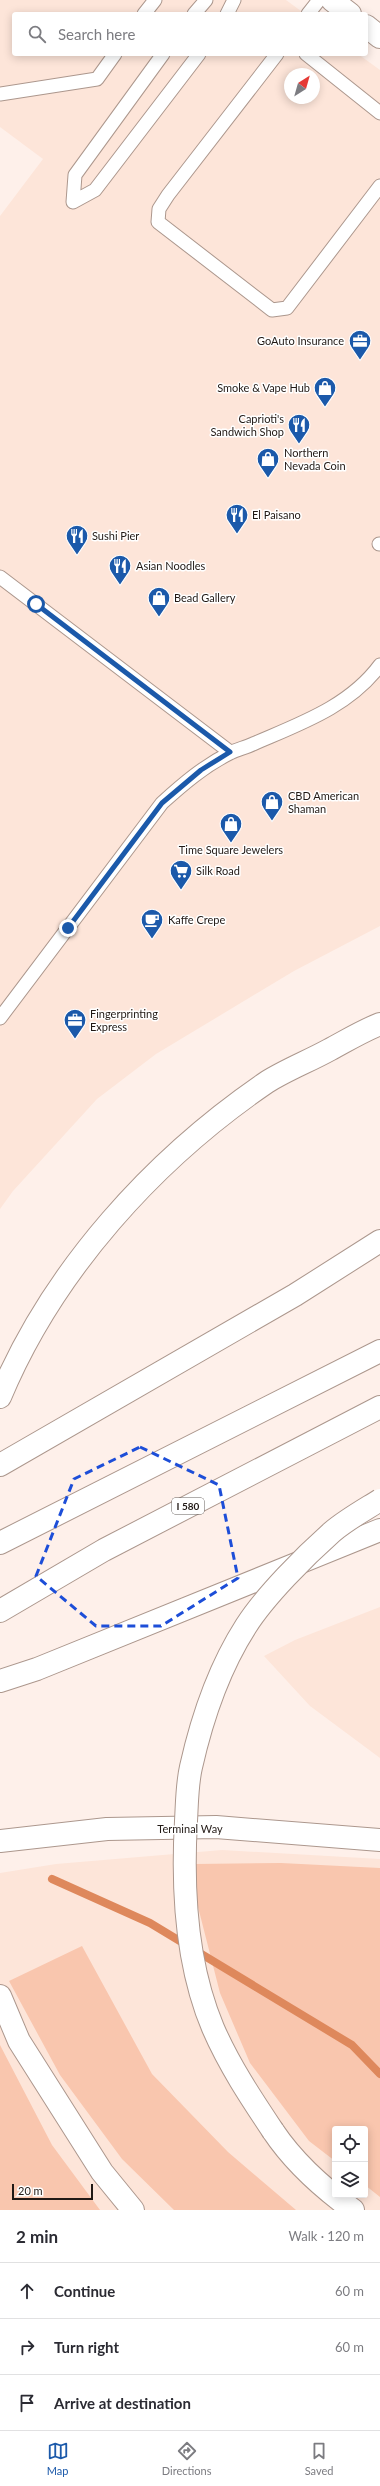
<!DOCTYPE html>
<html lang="en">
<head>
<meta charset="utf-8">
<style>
	:root { --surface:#fff; --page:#f2f2f3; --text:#2b2b33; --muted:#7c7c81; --line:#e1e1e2; --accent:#1b59aa }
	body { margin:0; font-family:Lato,sans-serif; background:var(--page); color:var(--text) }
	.controls { position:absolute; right:12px; bottom:12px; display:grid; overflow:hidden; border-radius:4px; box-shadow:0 2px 10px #0003 }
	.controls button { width:36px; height:36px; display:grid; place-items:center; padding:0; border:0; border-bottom:1px solid var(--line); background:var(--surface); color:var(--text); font:20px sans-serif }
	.compass { position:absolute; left:284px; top:68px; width:36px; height:36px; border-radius:50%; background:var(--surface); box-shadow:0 2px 10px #0003; rotate:37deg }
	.scale { position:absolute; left:12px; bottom:10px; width:81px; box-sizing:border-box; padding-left:4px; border:2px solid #211915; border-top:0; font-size:11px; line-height:14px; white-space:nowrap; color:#211915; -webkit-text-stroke:3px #fff; paint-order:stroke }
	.stop { position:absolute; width:12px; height:12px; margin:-9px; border:3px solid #1b59aa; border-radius:50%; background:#fff }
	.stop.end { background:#1b59aa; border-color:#fff; box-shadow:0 1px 4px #0008 }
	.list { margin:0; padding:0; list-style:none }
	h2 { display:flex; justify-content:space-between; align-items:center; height:52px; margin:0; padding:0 16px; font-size:17px }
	h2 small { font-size:13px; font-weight:400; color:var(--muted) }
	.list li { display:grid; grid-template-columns:26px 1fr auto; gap:12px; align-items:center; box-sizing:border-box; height:56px; padding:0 16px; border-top:1px solid var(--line) }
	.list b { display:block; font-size:15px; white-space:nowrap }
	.list em { font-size:13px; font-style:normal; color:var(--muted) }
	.icon { flex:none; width:22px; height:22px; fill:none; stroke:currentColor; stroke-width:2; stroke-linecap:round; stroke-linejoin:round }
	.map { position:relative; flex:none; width:380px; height:2210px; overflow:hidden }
	.search { position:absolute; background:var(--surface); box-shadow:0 2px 10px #0003; left:12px; right:12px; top:12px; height:44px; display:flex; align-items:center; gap:10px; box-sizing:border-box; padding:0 14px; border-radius:4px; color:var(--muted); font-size:15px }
	.sheet { height:220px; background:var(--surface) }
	nav { display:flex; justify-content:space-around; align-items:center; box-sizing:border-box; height:56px; border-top:1px solid var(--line); background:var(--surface); font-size:11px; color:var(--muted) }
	nav a { display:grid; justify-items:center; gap:2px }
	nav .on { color:var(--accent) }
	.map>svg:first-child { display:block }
	.built { fill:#fde5d9; fill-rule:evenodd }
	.green { fill:#f9c6ae }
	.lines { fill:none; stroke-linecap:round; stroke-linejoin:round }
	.stream { stroke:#de885c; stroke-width:8 }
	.service-casing { stroke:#ac978d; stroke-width:15 }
	.tertiary-casing { stroke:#ac978d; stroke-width:24 }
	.primary-casing { stroke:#ac978d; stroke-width:24 }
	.motorway-casing { stroke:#ac978d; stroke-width:24 }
	.service { stroke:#fff; stroke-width:13 }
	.tertiary { stroke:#fff; stroke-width:22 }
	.primary { stroke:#fff; stroke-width:22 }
	.motorway { stroke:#fff; stroke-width:22 }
	.motorway-bridge-casing { stroke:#ac978d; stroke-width:24; stroke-linecap:butt }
	.motorway-bridge { stroke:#fff; stroke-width:22 }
	.route { stroke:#1b59aa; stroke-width:5 }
	.marked { fill:none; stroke:#1d4ed8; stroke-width:3; stroke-dasharray:8 5; stroke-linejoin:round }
	.labels { text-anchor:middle; stroke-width:3; stroke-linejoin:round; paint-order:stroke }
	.shield { fill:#fff; stroke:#645e5b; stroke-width:1 }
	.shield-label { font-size:10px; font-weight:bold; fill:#211915 }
	.poi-label { font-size:11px; fill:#211915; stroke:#fff; text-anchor:start }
	.street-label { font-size:11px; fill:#211915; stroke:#fff }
</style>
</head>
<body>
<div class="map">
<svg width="380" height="2210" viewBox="0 0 380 2210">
	<rect width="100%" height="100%" fill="#fef0ea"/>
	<path class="built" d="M 0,0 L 286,0 L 305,14 L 14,14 L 14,54 L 358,54 L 380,70 L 380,926 L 294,971 L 156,1054 L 97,1099 L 13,1191 L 0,1209 L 0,216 L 43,159 L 0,127 ZM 290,74 L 314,74 L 314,98 L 290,98 Z
		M 380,1607 L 380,1758 L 310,1706 L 264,1656 L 295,1640 Z
		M 222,1850 L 380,1859 L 380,2210 L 0,2210 L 0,1873 L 56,1864 ZM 335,2129 L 365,2129 L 365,2195 L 335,2195 Z"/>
	<path class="green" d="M 281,1863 L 380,1868 L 380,2197 L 365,2185 L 365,2129 L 335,2129 L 335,2161 L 309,2141 L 250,2063 L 220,1993 L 197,1903 L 195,1864 Z
		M 82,1946 L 152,2074 L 228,2152 L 296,2210 L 174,2210 L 122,2159 L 60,2075 L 9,1981 Z
		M 0,2045 L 52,2145 L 100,2210 L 0,2210 Z"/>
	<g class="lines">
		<path class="stream" d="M 52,1879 L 150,1923 L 352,2045 L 380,2074"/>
		<g class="service-casing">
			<path id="service" d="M 144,14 L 155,0
				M 194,14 L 206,0
				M 227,14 L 234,0
				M 308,14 L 319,0
				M 163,54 L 75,175 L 73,202 L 95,190 L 199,54
				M 277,54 L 168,195 L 159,209 L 158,222 L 272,310 L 287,308 L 380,186
				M 306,54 L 380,113
				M 0,94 L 97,79 L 115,54
				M 379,544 L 380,544
				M 0,577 L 230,752
				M 0,1018 L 162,803 C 183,784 204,766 230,753 C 237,749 245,748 253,744 C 299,724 349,707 380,665"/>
		</g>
		<g class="tertiary-casing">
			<path id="tertiary" d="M 0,1841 L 107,1829 L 216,1827 L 380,1840"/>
		</g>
		<g class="primary-casing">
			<path id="primary" d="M 332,0 L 350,14
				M 366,26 L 380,37"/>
		</g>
		<g class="motorway-casing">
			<path id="motorway" d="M 0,1397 C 53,1270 154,1159 267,1082 C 286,1070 309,1061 329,1050 C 346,1041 362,1031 380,1024
				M 0,1465 L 295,1295 L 380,1241
				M 0,1543 L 380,1351
				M 0,1611 L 104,1550 L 380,1407
				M 0,1681 L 37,1669 L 380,1530
				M 0,1996 L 19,2041 L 102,2172 L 133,2210
				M 273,2131 C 293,2161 324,2189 353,2210"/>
		</g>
		<use href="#service" class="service"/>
		<use href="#tertiary" class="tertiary"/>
		<use href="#primary" class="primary"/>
		<use href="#motorway" class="motorway"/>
		<g class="motorway-bridge-casing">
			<path id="motorway-bridge" d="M 273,2131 C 251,2098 229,2065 213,2028 C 186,1964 182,1890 186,1821 C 187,1804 187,1784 191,1767 C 202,1718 219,1668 246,1626 C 265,1596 305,1556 332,1532 C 346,1520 364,1510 380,1500"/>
		</g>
		<use href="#motorway-bridge" class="motorway-bridge"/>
	</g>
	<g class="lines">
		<path class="route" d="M 36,604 L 230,752 L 201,770 L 162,803 L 68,928"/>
	</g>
	<path class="marked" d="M 140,1447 L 219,1485 L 238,1578 L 161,1626 L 96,1626 L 36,1576 L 74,1479 Z"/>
	<defs>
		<g id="office-pin" transform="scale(1.15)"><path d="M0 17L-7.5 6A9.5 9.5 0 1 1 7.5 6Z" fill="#1b59aa" stroke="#fff"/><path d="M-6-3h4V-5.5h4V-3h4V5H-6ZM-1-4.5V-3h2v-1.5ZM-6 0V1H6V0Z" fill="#fff"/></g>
		<g id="shop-pin" transform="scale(1.15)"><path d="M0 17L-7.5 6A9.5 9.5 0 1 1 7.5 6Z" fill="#1b59aa" stroke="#fff"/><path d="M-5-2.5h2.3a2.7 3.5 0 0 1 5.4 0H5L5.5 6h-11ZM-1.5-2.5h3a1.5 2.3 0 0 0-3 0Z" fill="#fff"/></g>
		<g id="restaurant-pin" transform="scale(1.15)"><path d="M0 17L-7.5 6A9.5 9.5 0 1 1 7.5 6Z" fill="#1b59aa" stroke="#fff"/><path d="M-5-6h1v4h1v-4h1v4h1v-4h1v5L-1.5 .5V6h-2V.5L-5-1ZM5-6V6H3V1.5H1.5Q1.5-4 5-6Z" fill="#fff"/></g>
		<g id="supermarket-pin" transform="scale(1.15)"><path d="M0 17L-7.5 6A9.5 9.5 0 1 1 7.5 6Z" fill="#1b59aa" stroke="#fff"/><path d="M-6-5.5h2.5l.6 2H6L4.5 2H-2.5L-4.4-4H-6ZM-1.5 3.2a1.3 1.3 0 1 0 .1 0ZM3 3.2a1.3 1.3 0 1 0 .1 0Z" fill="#fff"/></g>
		<g id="cafe-pin" transform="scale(1.15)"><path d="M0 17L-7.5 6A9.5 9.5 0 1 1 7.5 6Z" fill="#1b59aa" stroke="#fff"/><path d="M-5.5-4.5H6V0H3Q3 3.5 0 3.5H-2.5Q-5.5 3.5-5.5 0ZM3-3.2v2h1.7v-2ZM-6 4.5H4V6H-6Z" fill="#fff"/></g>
	</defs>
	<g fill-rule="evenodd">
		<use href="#office-pin" x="360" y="341"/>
		<use href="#shop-pin" x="325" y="388"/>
		<use href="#restaurant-pin" x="299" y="425"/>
		<use href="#shop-pin" x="268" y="459"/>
		<use href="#restaurant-pin" x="237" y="515"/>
		<use href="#restaurant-pin" x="77" y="536"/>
		<use href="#restaurant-pin" x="120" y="566"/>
		<use href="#shop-pin" x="159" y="598"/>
		<use href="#shop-pin" x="272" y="802"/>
		<use href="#shop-pin" x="231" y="824"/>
		<use href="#supermarket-pin" x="181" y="871"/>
		<use href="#cafe-pin" x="152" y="920"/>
		<use href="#office-pin" x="75" y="1020"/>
	</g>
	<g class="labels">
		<rect class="shield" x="172" y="1498" width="32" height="16" rx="3"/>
		<g class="shield-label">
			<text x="188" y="1510">I 580</text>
		</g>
		<g class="poi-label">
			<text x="344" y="345" text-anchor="end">GoAuto Insurance</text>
			<text x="310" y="392" text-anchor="end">Smoke &amp; Vape Hub</text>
			<text x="284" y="423" text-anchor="end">Caprioti's<tspan x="284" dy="13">Sandwich Shop</tspan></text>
			<text x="284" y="457">Northern<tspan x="284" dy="13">Nevada Coin</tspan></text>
			<text x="252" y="519">El Paisano</text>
			<text x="92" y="540">Sushi Pier</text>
			<text x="136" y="570">Asian Noodles</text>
			<text x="174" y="602">Bead Gallery</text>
			<text x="288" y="800">CBD American<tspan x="288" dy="13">Shaman</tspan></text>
			<text x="231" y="854" text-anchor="middle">Time Square Jewelers</text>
			<text x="196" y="875">Silk Road</text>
			<text x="168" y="924">Kaffe Crepe</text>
			<text x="90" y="1018">Fingerprinting<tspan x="90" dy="13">Express</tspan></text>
		</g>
		<g class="street-label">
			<text x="190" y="1833">Terminal Way</text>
		</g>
	</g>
</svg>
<div class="controls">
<button><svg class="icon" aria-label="locate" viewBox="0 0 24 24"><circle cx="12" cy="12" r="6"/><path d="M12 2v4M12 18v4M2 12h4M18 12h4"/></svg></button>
<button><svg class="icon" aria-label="layers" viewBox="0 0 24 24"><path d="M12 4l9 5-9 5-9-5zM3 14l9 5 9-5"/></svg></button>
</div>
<svg class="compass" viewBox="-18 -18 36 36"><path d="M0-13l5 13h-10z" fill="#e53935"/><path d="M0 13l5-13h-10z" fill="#7c7c81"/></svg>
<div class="scale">20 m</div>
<div class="stop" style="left:36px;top:604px"></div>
<div class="stop end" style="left:68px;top:928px"></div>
<div class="search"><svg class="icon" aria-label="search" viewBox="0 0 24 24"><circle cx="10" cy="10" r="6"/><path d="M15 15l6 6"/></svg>Search here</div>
</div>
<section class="sheet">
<h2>2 min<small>Walk · 120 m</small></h2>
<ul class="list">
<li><svg class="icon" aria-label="ahead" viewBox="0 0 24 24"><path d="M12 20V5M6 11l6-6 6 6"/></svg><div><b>Continue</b></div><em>60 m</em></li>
<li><svg class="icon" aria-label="right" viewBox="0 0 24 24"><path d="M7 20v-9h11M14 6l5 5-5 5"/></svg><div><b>Turn right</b></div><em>60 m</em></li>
<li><svg class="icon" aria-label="arrive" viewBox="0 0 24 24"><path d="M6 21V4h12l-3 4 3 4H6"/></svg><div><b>Arrive at destination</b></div></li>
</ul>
</section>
<nav>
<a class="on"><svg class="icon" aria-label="map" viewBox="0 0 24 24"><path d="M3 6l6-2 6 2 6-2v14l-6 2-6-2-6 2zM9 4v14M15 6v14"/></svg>Map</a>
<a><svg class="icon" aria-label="directions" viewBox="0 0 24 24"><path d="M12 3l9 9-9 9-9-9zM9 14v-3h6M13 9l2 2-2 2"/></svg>Directions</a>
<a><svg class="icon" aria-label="saved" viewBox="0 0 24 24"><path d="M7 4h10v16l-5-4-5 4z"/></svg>Saved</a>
</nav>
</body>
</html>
